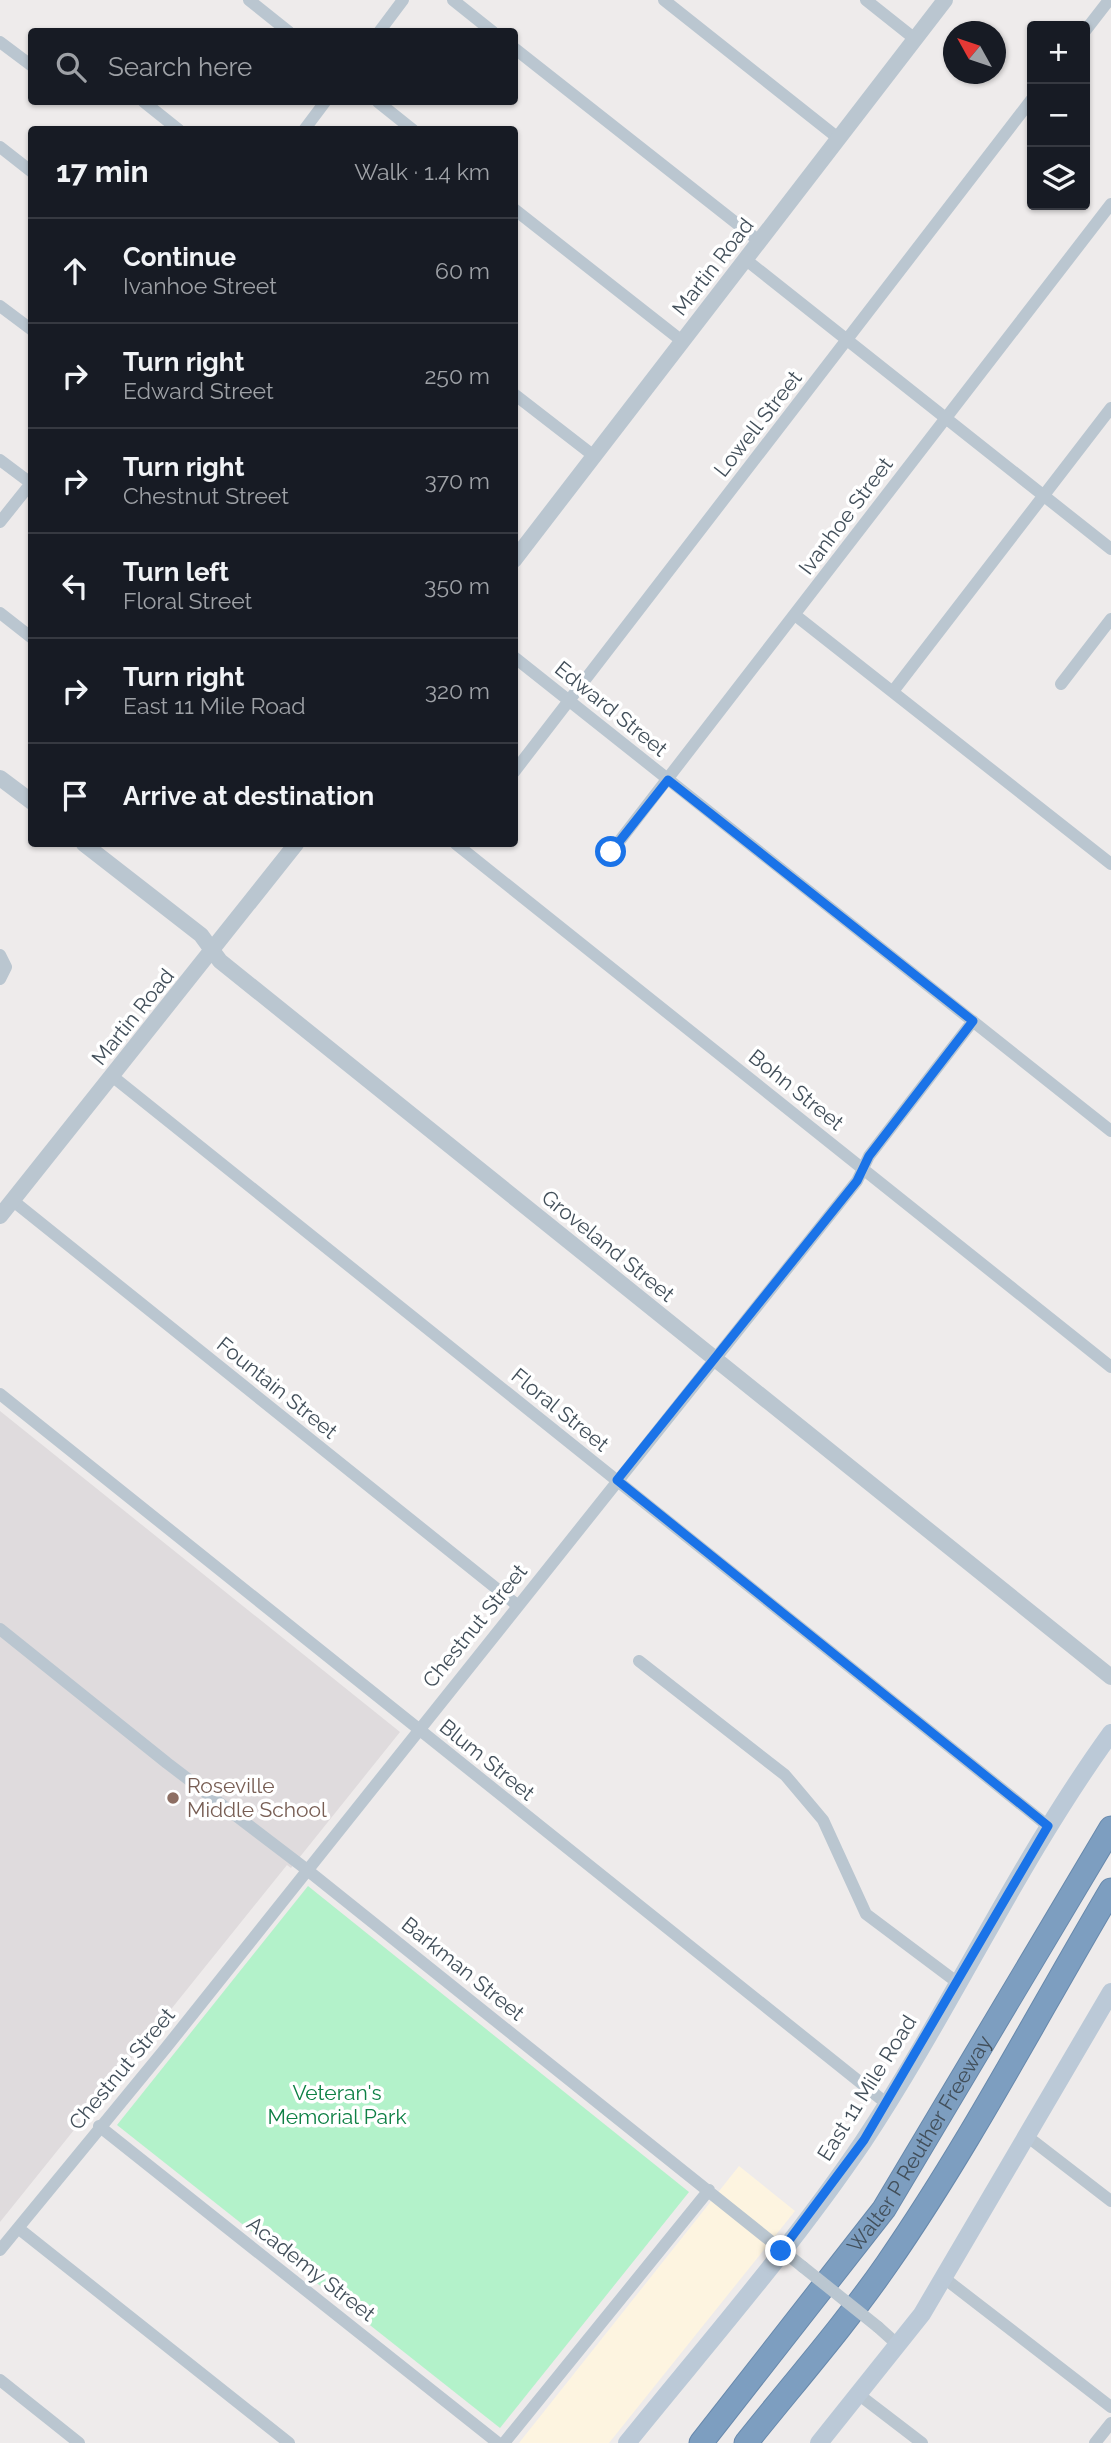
<!DOCTYPE html>
<html lang="en">
<head>
<meta charset="utf-8">
<style>
	:root { --surface:#171b24; --page:#242831; --text:#f1f3f6; --muted:#9ea1a6; --line:#363941 }
	body { margin:0; font-family:Raleway,sans-serif; background:var(--page); color:var(--text) }
	.controls { position:absolute; right:21px; top:21px; display:grid; overflow:hidden; border-radius:7px; box-shadow:0 2px 5px #0004 }
	.controls button { width:63px; height:63px; display:grid; place-items:center; padding:0; border:0; border-bottom:2px solid var(--line); background:var(--surface); color:var(--text); font:35px sans-serif }
	.compass { position:absolute; left:943px; top:21px; width:63px; height:63px; border-radius:50%; background:var(--surface); box-shadow:0 2px 5px #0004; rotate:310deg }
	.stop { position:absolute; width:21px; height:21px; margin:-16px; border:5px solid #1a73e8; border-radius:50%; background:#fff }
	.stop.end { background:#1a73e8; border-color:#fff; box-shadow:0 2px 7px #0008 }
	.list { margin:0; padding:0; list-style:none }
	h2 { display:flex; justify-content:space-between; align-items:center; height:91px; margin:0; padding:0 28px; font-size:30px }
	h2 small { font-size:23px; font-weight:400; color:var(--muted) }
	.list li { display:grid; grid-template-columns:46px 1fr auto; gap:21px; align-items:center; box-sizing:border-box; height:105px; padding:0 28px; border-top:2px solid var(--line) }
	.list b { display:block; font-size:26px; white-space:nowrap }
	.list p { margin:0; font-size:23px; white-space:nowrap; color:var(--muted) }
	.list em { font-size:23px; font-style:normal; color:var(--muted) }
	.icon { flex:none; width:38px; height:38px; fill:none; stroke:currentColor; stroke-width:2; stroke-linecap:round; stroke-linejoin:round }
	.map { position:relative; flex:none; width:1111px; height:2443px; overflow:hidden }
	.search { position:absolute; background:var(--surface); box-shadow:0 2px 5px #0004; left:28px; top:28px; width:490px; height:77px; display:flex; align-items:center; gap:18px; box-sizing:border-box; padding:0 24px; border-radius:7px; color:var(--muted); font-size:26px }
	.panel { position:absolute; background:var(--surface); box-shadow:0 2px 5px #0004; left:28px; top:126px; width:490px; height:721px; border-radius:7px }
	.map>svg:first-child { display:block }
	.commercial { fill:#fdf4e0 }
	.education { fill:#dfdbdd }
	.green { fill:#b3f2ca }
	.lines { fill:none; stroke-linecap:round; stroke-linejoin:round }
	.motorway-casing { stroke:#6889ac; stroke-width:25 }
	.minor { stroke:#bac6d0; stroke-width:12 }
	.tertiary { stroke:#bac6d0; stroke-width:16 }
	.secondary { stroke:#bbc9d7; stroke-width:18 }
	.motorway { stroke:#7d9ec0; stroke-width:23 }
	.minor-bridge { stroke:#bac6d0; stroke-width:12 }
	.route { stroke:#1a73e8; stroke-width:9 }
	.education-dot { fill:#8d6e63; stroke:#fff; stroke-width:2.5 }
	.labels { text-anchor:middle; stroke-width:7; stroke-linejoin:round; paint-order:stroke }
	.street-label { font-size:21px; fill:#424f5a; stroke:#fff }
	.education-label { font-size:21px; fill:#785e54; stroke:#fff; text-anchor:start }
	.park-label { font-size:21px; fill:#0e8045; stroke:#fff }
</style>
</head>
<body>
<div class="map">
<svg width="1111" height="2443" viewBox="0 0 1111 2443">
	<rect width="100%" height="100%" fill="#eeebeb"/>
	<path class="commercial" d="M 739,2166 L 795,2211 L 609,2443 L 519,2443 Z"/>
	<path class="education" d="M 0,1411 L 400,1732 L 291,1868 L 287,1865 L 0,2222 Z"/>
	<path class="green" d="M 308,1886 L 689,2192 L 500,2428 L 117,2125 Z"/>
	<g class="lines">
		<g class="motorway-casing">
			<g id="motorway">
				<path id="s1" d="M 701,2443 L 884,2209 L 1111,1828"/>
				<path d="M 746,2443 C 793,2384 844,2326 887,2264 C 970,2144 1037,2015 1111,1890"/>
			</g>
		</g>
		<path class="minor" d="M 249,0 L 289,32
			M 453,0 L 493,32
			M 664,0 L 838,138
			M 866,0 L 915,39
			M 1085,31 L 1109,0
			M 379,32 L 403,0
			M 0,42 L 32,66
			M 514,48 L 759,241
			M 144,102 L 179,130
			M 378,102 L 413,130
			M 304,130 L 325,102
			M 0,147 L 32,172
			M 514,209 L 682,341
			M 745,259 L 1111,549
			M 0,306 L 32,330
			M 514,394 L 594,456
			M 0,460 L 32,484
			M 0,522 L 32,482
			M 0,613 L 32,638
			M 795,615 L 1111,864
			M 514,657 L 1111,1131
			M 1061,684 L 1111,619
			M 894,690 L 1111,408
			M 514,772 L 1032,99
			M 456,844 L 1111,1367
			M 611,852 L 1111,204
			M 0,955 L 6,967 L 0,979
			M 112,1076 L 1048,1826
			M 12,1200 L 517,1605
			M 0,1394 L 886,2103
			M 0,1629 L 167,1763 L 306,1869 L 803,2267
			M 639,1661 L 785,1775 L 823,1820 L 866,1914 L 958,1983
			M 99,2126 L 498,2443
			M 1028,2137 L 1111,2201
			M 18,2228 L 289,2443
			M 0,2250 L 165,2049 L 857,1181 L 869,1156 L 973,1021
			M 944,2278 L 1111,2407
			M 878,2327 L 898,2345
			M 0,2380 L 79,2443
			M 858,2394 L 922,2443
			M 504,2443 L 709,2190
			M 1095,2443 L 1111,2423"/>
		<path class="tertiary" d="M 514,560 L 945,0
			M 0,778 L 32,802
			M 84,844 L 201,935 L 220,961 L 1111,1677
			M 0,1216 L 296,844"/>
		<path class="secondary" d="M 627,2443 C 707,2344 792,2247 863,2142 C 951,2009 1017,1863 1111,1733
			M 819,2443 L 922,2314 L 1111,1992"/>
		<use href="#motorway" class="motorway"/>
		<path class="minor-bridge" d="M 803,2267 L 878,2327"/>
	</g>
	<g class="lines">
		<path class="route" d="M 611,852 L 668,780 L 973,1021 L 869,1156 L 857,1181 L 617,1480 L 1048,1826 L 864,2140 L 781,2251"/>
	</g>
	<circle class="education-dot" cx="173" cy="1798" r="7"/>
	<g class="labels">
		<g class="street-label">
			<text transform="translate(713 267) rotate(-52)" y="7">Martin Road</text>
			<text transform="translate(758 424) rotate(-52)" y="7">Lowell Street</text>
			<text transform="translate(846 516) rotate(-53)" y="7">Ivanhoe Street</text>
			<text transform="translate(611 709) rotate(39)" y="7">Edward Street</text>
			<text transform="translate(133 1017) rotate(-51)" y="7">Martin Road</text>
			<text transform="translate(796 1090) rotate(39)" y="7">Bohn Street</text>
			<text transform="translate(608 1246) rotate(39)" y="7">Groveland Street</text>
			<text transform="translate(277 1388) rotate(39)" y="7">Fountain Street</text>
			<text transform="translate(560 1410) rotate(39)" y="7">Floral Street</text>
			<text transform="translate(475 1626) rotate(-51)" y="7">Chestnut Street</text>
			<text transform="translate(487 1760) rotate(39)" y="7">Blum Street</text>
			<text transform="translate(463 1969) rotate(39)" y="7">Barkman Street</text>
			<text transform="translate(122 2069) rotate(-50)" y="7">Chestnut Street</text>
			<text transform="translate(867 2088) rotate(-58)" y="7">East 11 Mile Road</text>
			<text dy="7" stroke="none"><textPath href="#s1" startOffset="371">Walter P Reuther Freeway</textPath></text>
			<text transform="translate(311 2269) rotate(38)" y="7">Academy Street</text>
		</g>
		<g class="education-label">
			<text x="187" y="1793">Roseville<tspan x="187" dy="24">Middle School</tspan></text>
		</g>
		<g class="park-label">
			<text x="337" y="2100">Veteran's<tspan x="337" dy="24">Memorial Park</tspan></text>
		</g>
	</g>
</svg>
<div class="controls">
<button>+</button>
<button>−</button>
<button><svg class="icon" aria-label="layers" viewBox="0 0 24 24"><path d="M12 4l9 5-9 5-9-5zM3 14l9 5 9-5"/></svg></button>
</div>
<svg class="compass" viewBox="-18 -18 36 36"><path d="M0-13l5 13h-10z" fill="#e53935"/><path d="M0 13l5-13h-10z" fill="#9ea1a6"/></svg>
<div class="stop" style="left:611px;top:852px"></div>
<div class="stop end" style="left:781px;top:2251px"></div>
<div class="search"><svg class="icon" aria-label="search" viewBox="0 0 24 24"><circle cx="10" cy="10" r="6"/><path d="M15 15l6 6"/></svg>Search here</div>
<section class="panel">
<h2>17 min<small>Walk · 1.4 km</small></h2>
<ul class="list">
<li><svg class="icon" aria-label="ahead" viewBox="0 0 24 24"><path d="M12 20V5M6 11l6-6 6 6"/></svg><div><b>Continue</b><p>Ivanhoe Street</p></div><em>60 m</em></li>
<li><svg class="icon" aria-label="right" viewBox="0 0 24 24"><path d="M7 20v-9h11M14 6l5 5-5 5"/></svg><div><b>Turn right</b><p>Edward Street</p></div><em>250 m</em></li>
<li><svg class="icon" aria-label="right" viewBox="0 0 24 24"><path d="M7 20v-9h11M14 6l5 5-5 5"/></svg><div><b>Turn right</b><p>Chestnut Street</p></div><em>370 m</em></li>
<li><svg class="icon" aria-label="left" viewBox="0 0 24 24"><path d="M17 20v-9H6M10 6l-5 5 5 5"/></svg><div><b>Turn left</b><p>Floral Street</p></div><em>350 m</em></li>
<li><svg class="icon" aria-label="right" viewBox="0 0 24 24"><path d="M7 20v-9h11M14 6l5 5-5 5"/></svg><div><b>Turn right</b><p>East 11 Mile Road</p></div><em>320 m</em></li>
<li><svg class="icon" aria-label="arrive" viewBox="0 0 24 24"><path d="M6 21V4h12l-3 4 3 4H6"/></svg><div><b>Arrive at destination</b></div></li>
</ul>
</section>
</div>
</body>
</html>
